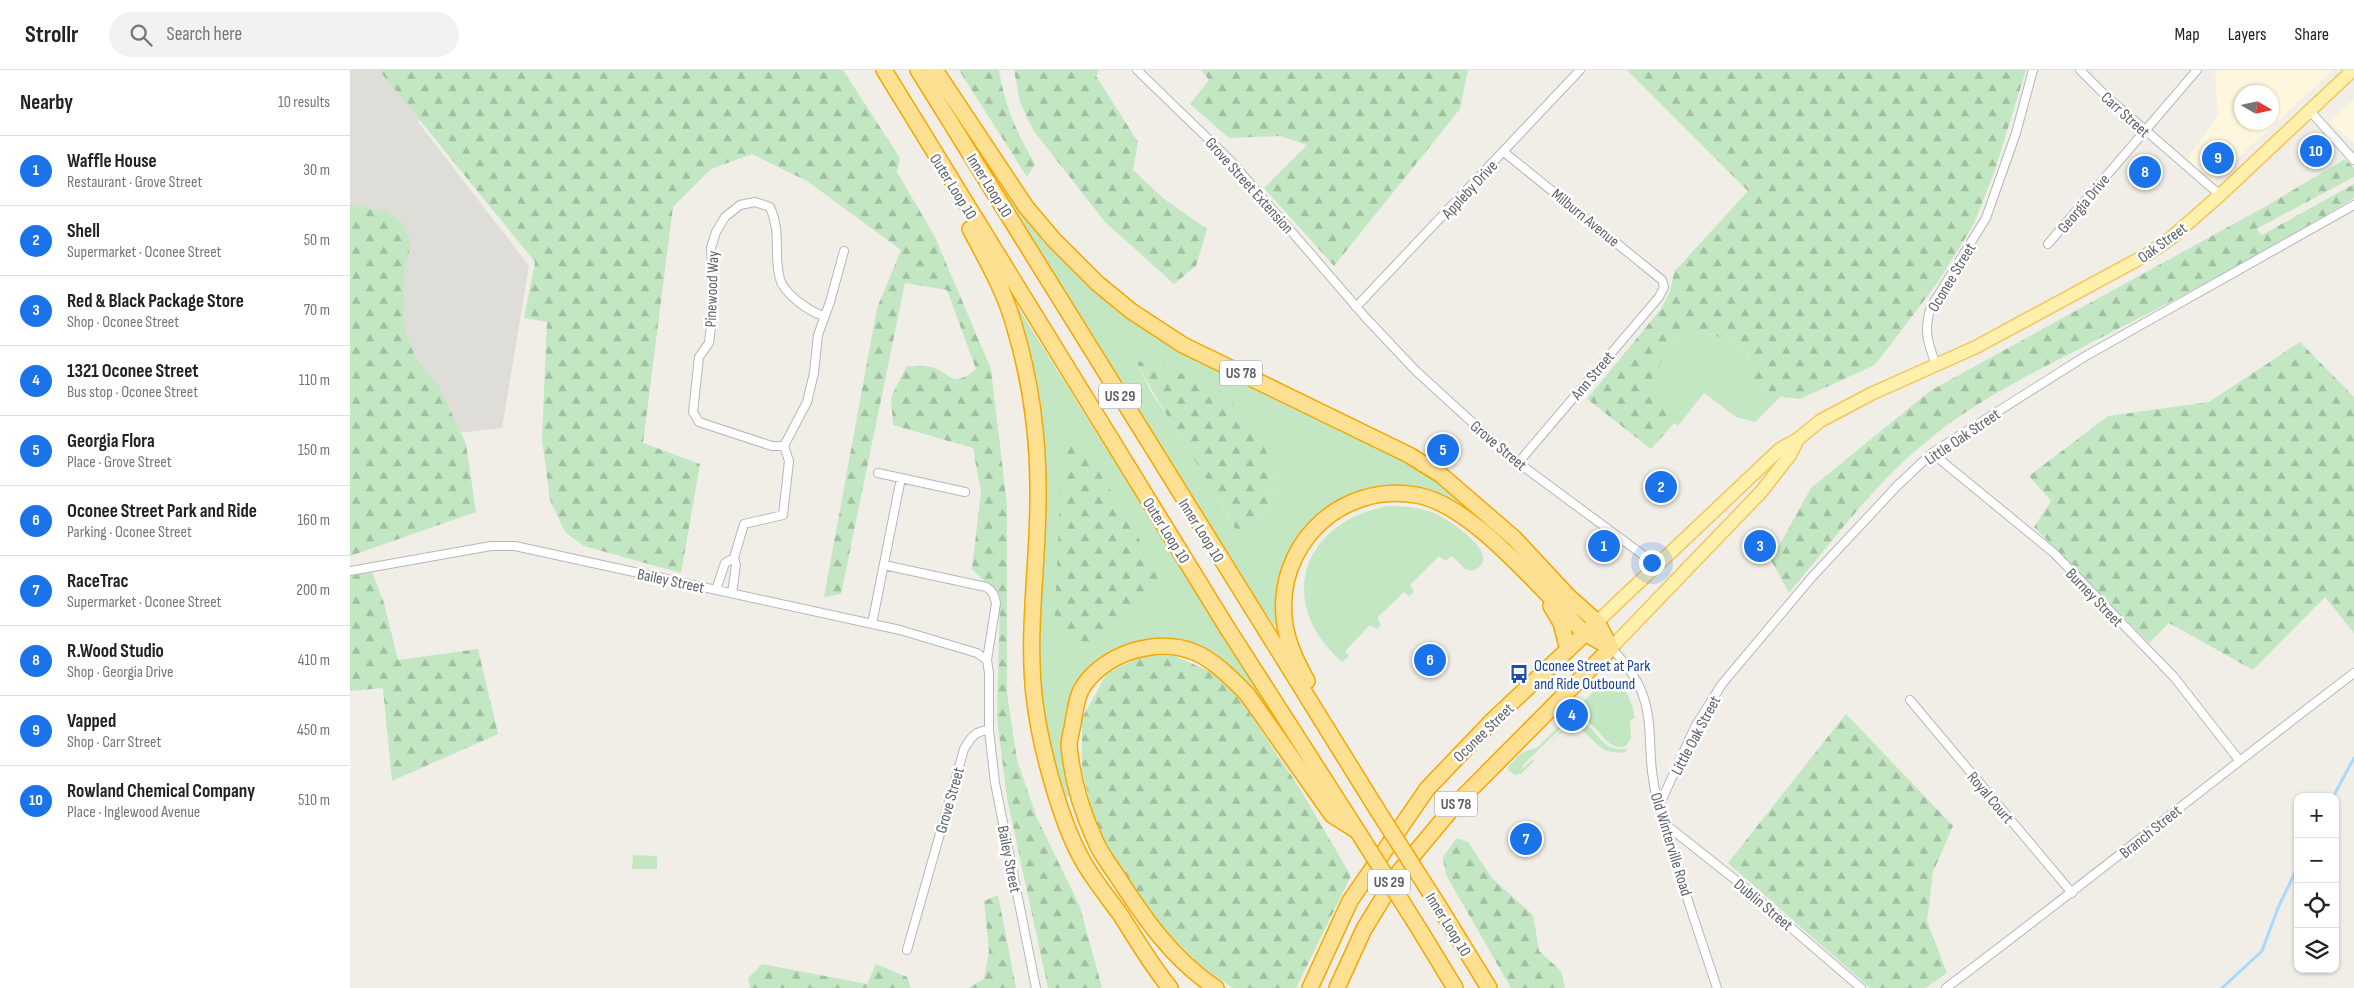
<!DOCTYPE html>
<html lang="en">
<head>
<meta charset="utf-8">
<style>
	:root { --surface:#fff; --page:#f2f2f2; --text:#222; --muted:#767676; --line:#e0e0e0; --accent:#1a73e8 }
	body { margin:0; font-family:"Sofia Sans Condensed",sans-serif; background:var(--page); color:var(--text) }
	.controls { position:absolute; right:15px; bottom:15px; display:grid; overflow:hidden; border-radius:10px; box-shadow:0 1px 4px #0004 }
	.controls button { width:45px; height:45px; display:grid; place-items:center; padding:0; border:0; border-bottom:1px solid var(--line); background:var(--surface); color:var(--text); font:25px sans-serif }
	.compass { position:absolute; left:1884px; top:15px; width:45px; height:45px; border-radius:50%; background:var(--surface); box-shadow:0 1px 4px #0004; rotate:99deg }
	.you { position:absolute; left:1301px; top:492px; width:18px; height:18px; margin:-12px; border:4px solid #fff; border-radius:50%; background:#1a73e8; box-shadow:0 0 0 8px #1a73e833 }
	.badge { display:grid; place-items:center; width:32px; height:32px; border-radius:50%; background:var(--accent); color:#fff; font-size:16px; font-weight:700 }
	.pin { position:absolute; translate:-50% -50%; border:2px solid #fff; box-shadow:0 1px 5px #0006 }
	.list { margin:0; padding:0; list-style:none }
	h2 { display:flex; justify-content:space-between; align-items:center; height:65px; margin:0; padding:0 20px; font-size:21px }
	h2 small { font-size:16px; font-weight:400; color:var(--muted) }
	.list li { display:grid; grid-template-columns:32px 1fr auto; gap:15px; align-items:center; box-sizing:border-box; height:70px; padding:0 20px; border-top:1px solid var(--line) }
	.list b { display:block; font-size:19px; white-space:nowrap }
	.list p { margin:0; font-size:16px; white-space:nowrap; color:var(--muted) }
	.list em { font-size:16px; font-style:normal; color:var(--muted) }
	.icon { flex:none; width:28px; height:28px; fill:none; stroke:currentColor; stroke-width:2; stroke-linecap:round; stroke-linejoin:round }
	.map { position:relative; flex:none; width:2004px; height:918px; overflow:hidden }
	header { display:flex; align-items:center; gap:30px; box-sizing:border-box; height:70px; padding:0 25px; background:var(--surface); border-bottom:1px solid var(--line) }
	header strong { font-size:24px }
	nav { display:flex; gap:28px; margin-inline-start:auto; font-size:18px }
	.search { width:350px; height:45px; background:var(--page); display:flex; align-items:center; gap:12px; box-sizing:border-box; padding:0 18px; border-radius:28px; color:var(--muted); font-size:19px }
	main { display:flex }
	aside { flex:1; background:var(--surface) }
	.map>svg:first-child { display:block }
	.commercial { fill:#fef6dd; fill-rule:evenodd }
	.industrial { fill:#dfddd8 }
	.grass { fill:#c3e7c3; fill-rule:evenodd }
	.forest { fill:url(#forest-firs) }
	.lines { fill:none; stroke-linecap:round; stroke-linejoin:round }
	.stream { stroke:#a7d9ff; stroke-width:3 }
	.street-casing { stroke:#b4b7bb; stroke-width:10 }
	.primary-casing { stroke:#f1c75e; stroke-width:15 }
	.highway-casing { stroke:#f6a701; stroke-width:18 }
	.street { stroke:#fff; stroke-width:8 }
	.primary { stroke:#fff1ac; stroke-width:12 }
	.highway { stroke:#fde091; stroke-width:15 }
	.highway-bridge-casing { stroke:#f6a701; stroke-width:18; stroke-linecap:butt }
	.highway-bridge { stroke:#fde091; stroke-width:15 }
	.labels { text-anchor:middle; stroke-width:5; stroke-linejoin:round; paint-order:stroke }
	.shield { fill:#fff; stroke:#8e9195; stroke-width:1 }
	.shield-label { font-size:15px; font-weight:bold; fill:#5e6267 }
	.street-label { font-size:16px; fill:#5e6267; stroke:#fff }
	.transit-label { font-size:16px; fill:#164399; stroke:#fff; text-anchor:start }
</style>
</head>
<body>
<header>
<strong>Strollr</strong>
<div class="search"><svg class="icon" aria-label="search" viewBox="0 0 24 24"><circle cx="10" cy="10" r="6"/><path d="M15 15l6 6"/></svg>Search here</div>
<nav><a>Map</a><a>Layers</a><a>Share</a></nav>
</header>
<main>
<aside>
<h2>Nearby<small>10 results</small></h2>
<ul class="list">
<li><span class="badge">1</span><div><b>Waffle House</b><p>Restaurant · Grove Street</p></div><em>30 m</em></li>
<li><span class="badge">2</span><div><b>Shell</b><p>Supermarket · Oconee Street</p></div><em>50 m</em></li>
<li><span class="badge">3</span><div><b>Red &amp; Black Package Store</b><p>Shop · Oconee Street</p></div><em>70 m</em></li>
<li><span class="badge">4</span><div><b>1321 Oconee Street</b><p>Bus stop · Oconee Street</p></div><em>110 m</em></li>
<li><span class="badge">5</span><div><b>Georgia Flora</b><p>Place · Grove Street</p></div><em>150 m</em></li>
<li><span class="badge">6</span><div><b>Oconee Street Park and Ride</b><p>Parking · Oconee Street</p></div><em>160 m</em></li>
<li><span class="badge">7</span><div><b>RaceTrac</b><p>Supermarket · Oconee Street</p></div><em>200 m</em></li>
<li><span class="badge">8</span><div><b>R.Wood Studio</b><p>Shop · Georgia Drive</p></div><em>410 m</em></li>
<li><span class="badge">9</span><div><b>Vapped</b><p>Shop · Carr Street</p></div><em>450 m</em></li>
<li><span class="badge">10</span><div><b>Rowland Chemical Company</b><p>Place · Inglewood Avenue</p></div><em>510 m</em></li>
</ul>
</aside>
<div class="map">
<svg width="2004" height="918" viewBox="0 0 2004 918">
	<defs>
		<pattern id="forest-firs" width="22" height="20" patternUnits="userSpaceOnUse" patternTransform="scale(1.25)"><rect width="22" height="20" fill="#c3e7c3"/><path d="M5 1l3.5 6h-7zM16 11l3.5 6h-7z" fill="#a2bfa2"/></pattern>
	</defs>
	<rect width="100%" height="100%" fill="#f0eee6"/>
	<path class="commercial" d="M 1865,0 L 1983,0 L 1863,111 L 1837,90 L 1868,45 ZM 1892,22 L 1922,22 L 1922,52 L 1892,52 Z
		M 2004,29 L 2004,72 L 1979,53 Z"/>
	<path class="industrial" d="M 0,0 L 60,0 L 81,37 L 68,52 L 179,196 L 152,358 L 62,368 L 0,363 Z"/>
	<path class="grass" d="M 645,104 L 666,135 L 710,188 L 759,233 L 828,280 L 1058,390 L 1113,429 L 1109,435 C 1059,406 1003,413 963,455 C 956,461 946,469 942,477 C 930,503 928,527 929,555 L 926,557 L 905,530 L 641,106 ZM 786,291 L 813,295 L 826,303 L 928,408 L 909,458 L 884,457 L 844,387 L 801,322 Z
		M 666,239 L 669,239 L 915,633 L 912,637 L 848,577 L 774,577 L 726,618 L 723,725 L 714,728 C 701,690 691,649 689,609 C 685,552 695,495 697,438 C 698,370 680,305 666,239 Z
		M 1338,260 C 1357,262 1385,267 1397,284 C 1402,290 1403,304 1405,311 L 1430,327 L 1405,352 L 1386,347 L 1354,323 L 1328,356 C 1312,340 1297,314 1309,292 C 1316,281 1329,270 1338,260 Z
		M 1038,436 C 1054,436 1069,437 1084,443 C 1098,449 1158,487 1122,501 L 1115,499 L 1102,486 L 1095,491 L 1089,486 L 1060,515 L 1064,522 L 1059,526 L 1054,522 L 1027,548 L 1031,555 L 1027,559 L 1020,555 L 995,581 L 999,586 L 992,592 C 924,532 952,452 1038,436 Z
		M 1260,611 C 1277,614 1282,633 1285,648 L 1280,650 L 1281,668 L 1276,676 C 1254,684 1250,649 1225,649 L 1211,658 L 1173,695 L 1171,700 L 1182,690 L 1185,690 L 1171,704 L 1165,705 L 1158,700 L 1159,696 L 1171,683 L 1188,677 L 1250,615 Z
		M 1227,652 C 1250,655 1248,683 1277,679 L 1276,682 C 1268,683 1260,683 1253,679 C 1241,672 1230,649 1213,661 C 1204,668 1196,678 1188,686 L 1209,663 Z
		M 283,785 L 307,786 L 307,799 L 282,799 Z"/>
	<path class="forest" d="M 29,0 L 493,0 L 550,88 L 547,102 L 585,167 L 641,299 L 657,436 L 657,623 L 667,690 L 687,748 L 730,837 L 752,918 L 698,918 L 657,728 L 647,648 L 650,527 L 622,499 L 631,422 L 623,378 L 543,355 L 541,327 L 557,296 C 565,297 574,295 581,297 C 602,302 600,320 626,299 L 597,220 L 555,213 L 491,524 L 474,527 L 527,238 L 551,180 L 457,111 L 402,84 L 361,99 L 323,137 L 293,373 L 350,394 L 331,503 L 234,476 L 215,462 L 200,430 L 192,369 L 197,252 L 174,248 L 185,192 Z
		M 609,0 L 649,0 C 655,37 666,61 685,94 L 677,107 Z
		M 664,0 L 749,0 L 746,6 L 788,72 L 783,100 L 814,129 L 857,159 L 846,196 L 824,214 L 755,152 L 683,60 L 670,32 Z
		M 851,0 L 1118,0 L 1110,39 L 984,196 L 914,118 L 957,75 L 930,66 L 879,68 L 840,34 L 859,10 Z
		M 1277,0 L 1676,0 L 1645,100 L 1624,154 L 1588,212 L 1525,295 L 1450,329 L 1427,326 L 1405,311 L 1398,284 L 1383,272 L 1358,263 L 1338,260 C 1305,294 1291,311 1325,352 L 1301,379 L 1237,329 L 1311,239 L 1320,221 L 1324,202 L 1398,121 Z
		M 1995,89 L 2004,98 L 2004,107 L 1906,159 L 1912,165 L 2004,114 L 2004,128 C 1926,176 1844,220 1762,262 C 1703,293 1635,324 1582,367 C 1527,410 1484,469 1439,523 L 1421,490 L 1461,418 L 1580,321 L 1918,135 Z
		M 0,134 L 37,142 L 52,152 L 61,173 L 53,207 L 54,257 L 65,287 L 89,317 L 116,374 L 126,442 L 0,486 Z
		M 1950,272 L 2004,327 L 2004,563 L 1975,527 L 1903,600 L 1819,553 L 1799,573 L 1684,457 L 1701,431 L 1679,406 L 1758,346 L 1859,332 Z
		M 786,291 L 813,295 L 874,323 L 905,357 L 928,408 L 909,459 L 895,465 L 884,457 C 854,400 815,348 786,291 Z
		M 729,367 L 814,511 L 731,580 L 704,562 L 713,370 Z
		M 22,502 L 34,533 L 48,590 L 128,579 L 148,664 L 42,711 L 33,618 L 0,621 L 0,506 Z
		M 793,586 L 825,586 L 861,602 L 889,628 L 949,717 L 1001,806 L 946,918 L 883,918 L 852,897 L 803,848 L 747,761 L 732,700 L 732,648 L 757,603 Z
		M 1496,644 L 1603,756 L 1583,802 L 1577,851 L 1597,903 L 1575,918 L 1520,918 L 1378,793 Z
		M 1107,768 L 1118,772 L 1142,808 L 1183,845 L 1189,881 L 1211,901 L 1215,918 L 1161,918 L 1096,805 L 1093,787 Z
		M 648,825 L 666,918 L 618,918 L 634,909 L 639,881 L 634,831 Z
		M 412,894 L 517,914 L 526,894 L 557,907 L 561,918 L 400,918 L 398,908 Z"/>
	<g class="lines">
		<path class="stream" d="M 1983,727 L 2004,688
			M 1872,918 L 1912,881 L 1928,838 L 1948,796"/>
		<g class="street-casing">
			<path id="street" d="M 787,0 L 879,89 L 1016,248 L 1065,300 L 1159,386 L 1308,496
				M 1730,0 L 1756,26 L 1870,125
				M 1960,41 L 2004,90
				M 1154,82 L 1312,210 L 1314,217 L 1309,227 L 1168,393
				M 1698,174 L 1847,0
				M 1006,237 L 1230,0
				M 1586,295 C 1578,273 1573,260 1581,237 L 1636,148 L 1666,63 L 1683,0
				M 434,376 L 457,332 L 464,303 L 468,265 L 480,232 L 494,181
				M 1582,383 L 1704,483 L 1824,607 L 1889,690
				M 528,403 L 615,422
				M 534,495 L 636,517 C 643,521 644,525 646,533 L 637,590 L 639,603 L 639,660 L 645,713 L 686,918
				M 0,501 L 141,476 L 165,476 L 550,560 L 627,583 L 637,590
				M 366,520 L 375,493 L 384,488
				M 382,523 L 386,495 L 384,488 L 394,454 L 433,445 L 439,391 L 434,376 L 422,376 L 349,352 L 343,342 L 349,287 L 359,273 L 364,232 L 361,178 L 366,162 L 375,147 L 390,135 L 405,132 L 420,137 C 432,164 423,184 430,209 C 434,224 459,241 473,246
				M 522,554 L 551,408
				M 1261,578 C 1317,634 1290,668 1308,733 C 1325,795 1347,857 1367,918
				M 1560,630 L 1722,823
				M 1309,736 L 1345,657 L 1372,614 L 1462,507 L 1548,415 L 1582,383 L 1734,287 L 2004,135
				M 1315,754 L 1387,811 L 1511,918
				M 557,880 L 614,679 C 621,667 625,661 639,660
				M 1596,918 C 1733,815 1867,707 2004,603"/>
		</g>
		<g class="primary-casing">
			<path id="primary" d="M 1247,552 L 1430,379 L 1448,369 L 1470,351 L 1521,324 L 1626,277 L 1798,184 L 1821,168 L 1870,125 L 2003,0
				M 1261,578 L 1411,422 L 1440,385 L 1448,369"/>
		</g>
		<g class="highway-casing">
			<path id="highway" d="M 534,0 L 876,556 L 1008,762
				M 568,0 L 1028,741
				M 585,0 L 676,137 L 704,170 L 747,213 L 781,241 L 833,275 L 1059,385 L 1091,405 L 1164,468 L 1218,526 L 1247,552 L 1261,578
				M 620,159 C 636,189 655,222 664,255 C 681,311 689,371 688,430 C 688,497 676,566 685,633 C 691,679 712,759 737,798 C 747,814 759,829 770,844 C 786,869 801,895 820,918
				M 1201,536 L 1211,553 L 1218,580
				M 957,611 C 947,593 938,575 935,555 C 923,477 989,412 1066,425 C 1116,433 1175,502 1210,537 C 1219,546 1227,558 1237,564 C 1244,569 1252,573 1260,577
				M 1088,835 L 1139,918
				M 1071,862 L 1105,918
				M 866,918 C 823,890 794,848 767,806 C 759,794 750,783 745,770 C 732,742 722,707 719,676 C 719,669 722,660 723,653 C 725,643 726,630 731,620 C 751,584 807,566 844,582 C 864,590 882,609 897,624 L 982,745 L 1004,759
				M 960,918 L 1000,831 L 1077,719 L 1143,650 L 1242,557
				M 987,918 L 1014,859 L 1049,802 L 1106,734 L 1261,578"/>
		</g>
		<use href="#street" class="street"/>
		<use href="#primary" class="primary"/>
		<use href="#highway" class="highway"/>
		<g class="highway-bridge-casing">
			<path id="highway-bridge" d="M 1028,741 L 1088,835
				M 1008,762 L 1071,862"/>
		</g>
		<use href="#highway-bridge" class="highway-bridge"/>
	</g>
	<defs>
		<g id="bus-bare" transform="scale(1.5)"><path d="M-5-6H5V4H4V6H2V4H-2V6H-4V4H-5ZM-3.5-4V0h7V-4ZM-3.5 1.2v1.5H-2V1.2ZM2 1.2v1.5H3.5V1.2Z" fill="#1a4fb4" stroke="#fff" stroke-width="2.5" paint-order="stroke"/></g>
	</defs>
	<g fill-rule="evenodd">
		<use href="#bus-bare" x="1169" y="604"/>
	</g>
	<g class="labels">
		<g class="shield">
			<rect x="870" y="290.5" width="42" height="25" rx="4"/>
			<rect x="749" y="313.5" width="42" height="25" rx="4"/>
			<rect x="1085" y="721.5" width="42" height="25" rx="4"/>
			<rect x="1018" y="799.5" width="42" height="25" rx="4"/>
		</g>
		<g class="shield-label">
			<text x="891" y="308">US 78</text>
			<text x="770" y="331">US 29</text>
			<text x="1106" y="739">US 78</text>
			<text x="1039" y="817">US 29</text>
		</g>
		<g class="street-label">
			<text transform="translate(1776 44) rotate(42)" y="6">Carr Street</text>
			<text transform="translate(640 115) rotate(58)" y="6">Inner Loop 10</text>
			<text transform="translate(900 115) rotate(48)" y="6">Grove Street Extension</text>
			<text transform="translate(604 116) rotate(58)" y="6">Outer Loop 10</text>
			<text transform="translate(1119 119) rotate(-47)" y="6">Appleby Drive</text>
			<text transform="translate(1733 133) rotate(-50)" y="6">Georgia Drive</text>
			<text transform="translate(1236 147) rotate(39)" y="6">Milburn Avenue</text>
			<text transform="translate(1812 172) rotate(-36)" y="6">Oak Street</text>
			<text transform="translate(1601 207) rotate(-59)" y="6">Oconee Street</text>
			<text transform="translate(361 219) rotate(-88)" y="6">Pinewood Way</text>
			<text transform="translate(1242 305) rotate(-50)" y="6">Ann Street</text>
			<text transform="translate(1612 366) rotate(-34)" y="6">Little Oak Street</text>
			<text transform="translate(1149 375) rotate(40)" y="6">Grove Street</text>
			<text transform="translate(817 460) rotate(58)" y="6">Outer Loop 10</text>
			<text transform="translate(852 460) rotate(58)" y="6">Inner Loop 10</text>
			<text transform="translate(321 510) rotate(12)" y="6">Bailey Street</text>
			<text transform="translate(1745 527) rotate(46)" y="6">Burney Street</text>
			<text transform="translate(1133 662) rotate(-44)" y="6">Oconee Street</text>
			<text transform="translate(1345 665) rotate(-62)" y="6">Little Oak Street</text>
			<text transform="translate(1641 727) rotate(50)" y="6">Royal Court</text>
			<text transform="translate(599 730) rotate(-74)" y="6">Grove Street</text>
			<text transform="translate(1800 761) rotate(-39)" y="6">Branch Street</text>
			<text transform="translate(1322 774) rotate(73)" y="6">Old Winterville Road</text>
			<text transform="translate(660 789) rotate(79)" y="6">Bailey Street</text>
			<text transform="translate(1414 834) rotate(40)" y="6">Dublin Street</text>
			<text transform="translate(1099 854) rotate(58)" y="6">Inner Loop 10</text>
		</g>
		<g class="transit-label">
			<text x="1184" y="601">Oconee Street at Park<tspan x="1184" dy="18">and Ride Outbound</tspan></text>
		</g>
	</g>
</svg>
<div class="controls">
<button>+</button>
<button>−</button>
<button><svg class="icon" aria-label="locate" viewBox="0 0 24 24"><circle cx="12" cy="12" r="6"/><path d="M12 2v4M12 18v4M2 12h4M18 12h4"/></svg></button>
<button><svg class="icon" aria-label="layers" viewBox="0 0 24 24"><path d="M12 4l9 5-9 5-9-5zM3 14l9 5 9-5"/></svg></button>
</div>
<svg class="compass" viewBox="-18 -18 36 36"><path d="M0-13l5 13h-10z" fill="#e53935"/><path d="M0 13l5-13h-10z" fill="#767676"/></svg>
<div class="you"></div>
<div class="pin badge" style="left:1254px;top:476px">1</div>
<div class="pin badge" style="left:1311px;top:417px">2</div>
<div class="pin badge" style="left:1410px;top:476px">3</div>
<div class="pin badge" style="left:1222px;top:645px">4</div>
<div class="pin badge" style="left:1093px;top:380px">5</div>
<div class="pin badge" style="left:1080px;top:590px">6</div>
<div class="pin badge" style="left:1176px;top:769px">7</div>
<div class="pin badge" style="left:1795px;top:102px">8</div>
<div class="pin badge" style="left:1868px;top:88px">9</div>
<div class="pin badge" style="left:1966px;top:81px">10</div>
</div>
</main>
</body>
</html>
